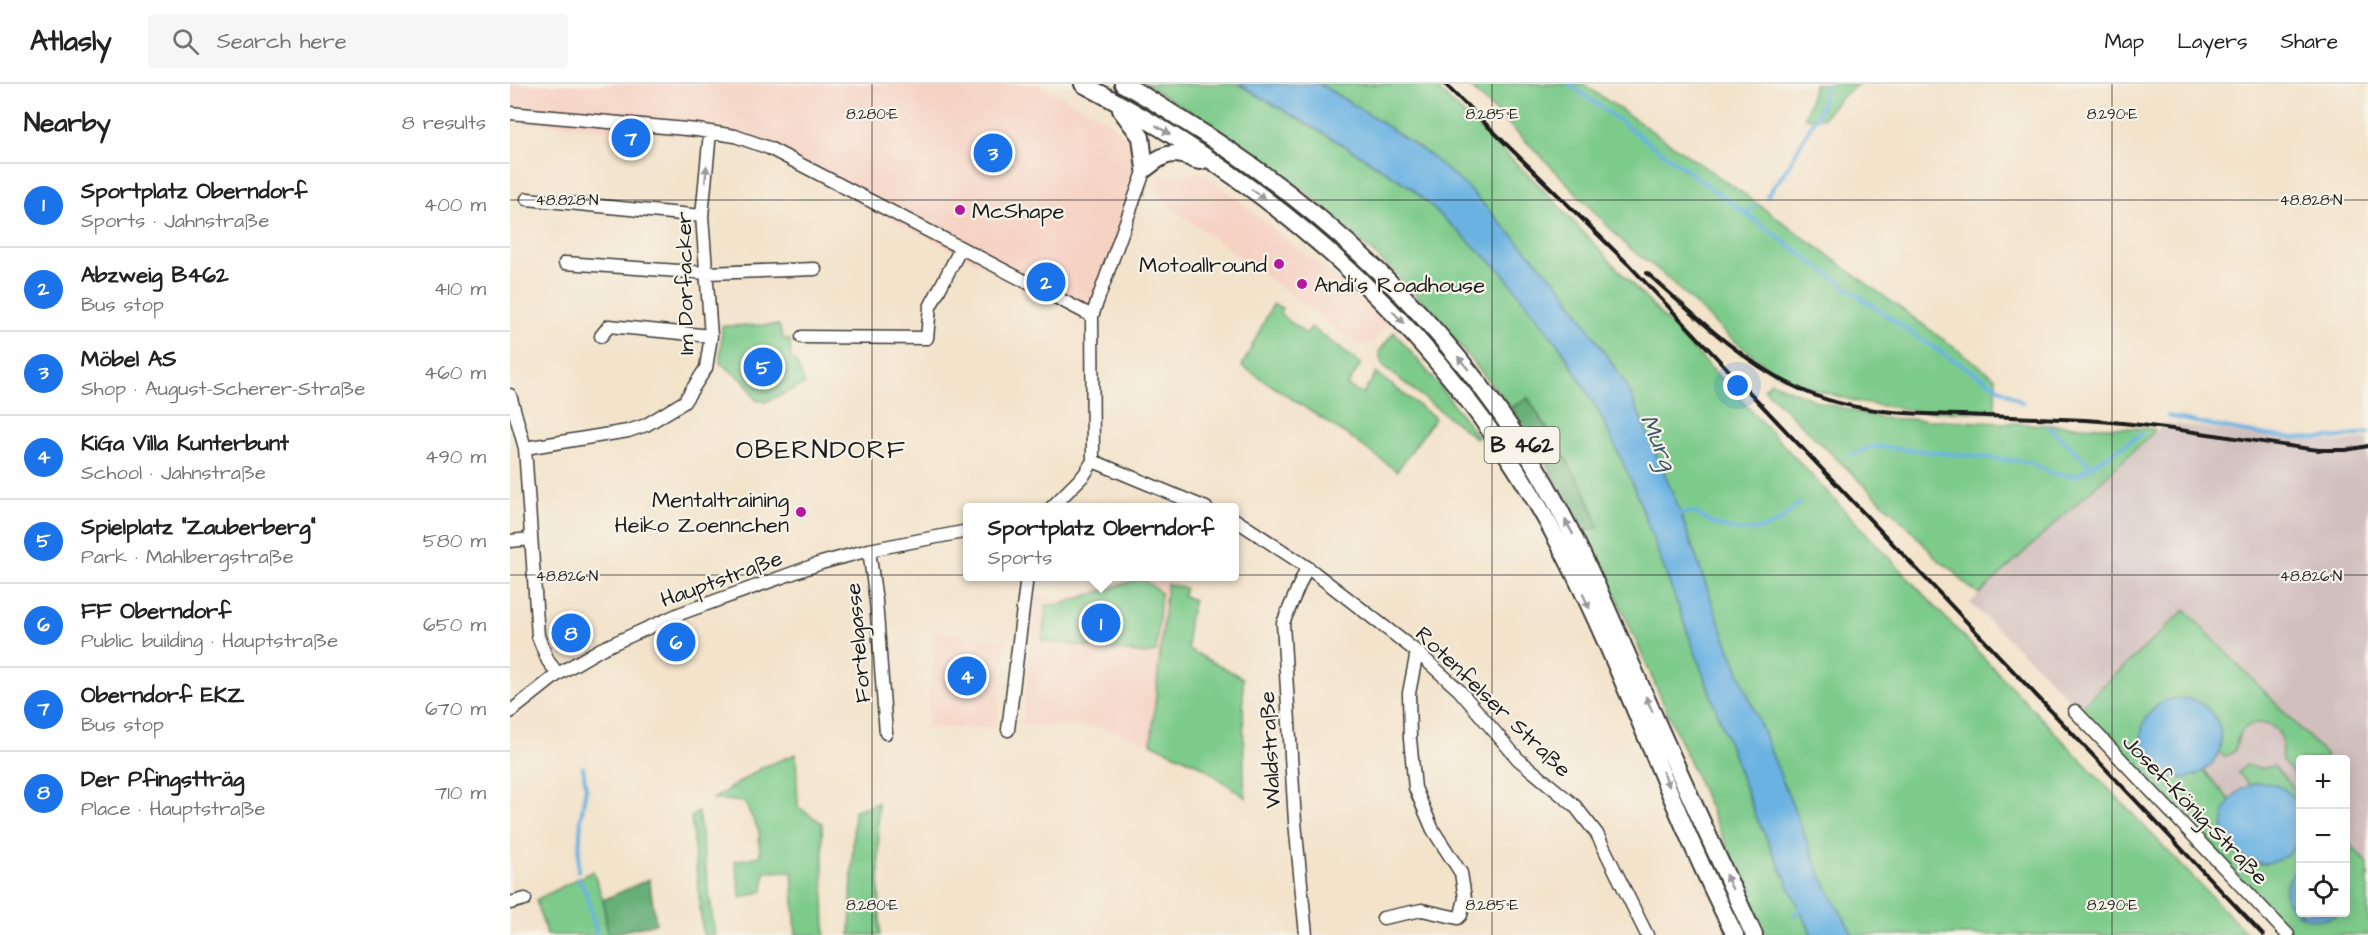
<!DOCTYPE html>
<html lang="en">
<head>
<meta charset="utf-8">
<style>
	:root { --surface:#fff; --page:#f6f6f6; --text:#222; --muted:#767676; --line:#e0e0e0; --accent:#1a73e8 }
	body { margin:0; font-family:"Architects Daughter",sans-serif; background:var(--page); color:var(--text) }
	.controls { position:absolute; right:18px; bottom:18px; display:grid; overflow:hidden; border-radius:6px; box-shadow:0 3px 15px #0003 }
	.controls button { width:54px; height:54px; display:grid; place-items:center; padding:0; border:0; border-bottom:2px solid var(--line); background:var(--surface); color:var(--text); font:30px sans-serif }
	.you { position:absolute; left:1228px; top:302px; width:21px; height:21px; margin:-15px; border:4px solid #fff; border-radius:50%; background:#1a73e8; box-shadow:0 0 0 9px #1a73e833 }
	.badge { display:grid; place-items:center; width:39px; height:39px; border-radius:50%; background:var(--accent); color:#fff; font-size:20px; font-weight:700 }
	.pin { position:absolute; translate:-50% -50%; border:3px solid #fff; box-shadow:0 2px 6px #0006 }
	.popup { position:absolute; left:453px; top:419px; width:276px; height:78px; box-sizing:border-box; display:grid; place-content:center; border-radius:6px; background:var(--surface); filter:drop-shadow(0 2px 4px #0005); font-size:20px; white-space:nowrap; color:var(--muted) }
	.popup b { font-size:22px; color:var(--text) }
	.popup::after { content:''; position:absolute; left:50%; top:100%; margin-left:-12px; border:12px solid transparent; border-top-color:var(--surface) }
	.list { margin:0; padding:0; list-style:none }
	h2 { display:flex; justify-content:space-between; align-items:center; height:78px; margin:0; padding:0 24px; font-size:26px }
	h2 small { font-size:20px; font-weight:400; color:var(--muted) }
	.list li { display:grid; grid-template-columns:39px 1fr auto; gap:18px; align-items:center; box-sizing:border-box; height:84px; padding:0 24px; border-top:2px solid var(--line) }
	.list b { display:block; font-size:22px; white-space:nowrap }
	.list p { margin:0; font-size:20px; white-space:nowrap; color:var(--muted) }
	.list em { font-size:20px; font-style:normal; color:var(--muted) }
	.icon { flex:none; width:33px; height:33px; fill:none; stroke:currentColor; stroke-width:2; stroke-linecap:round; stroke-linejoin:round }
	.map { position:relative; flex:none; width:1858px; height:851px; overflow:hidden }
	header { display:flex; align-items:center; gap:36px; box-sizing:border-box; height:84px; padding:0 30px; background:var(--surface); border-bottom:2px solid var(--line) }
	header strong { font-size:28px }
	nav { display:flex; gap:33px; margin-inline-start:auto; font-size:21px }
	.search { width:420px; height:54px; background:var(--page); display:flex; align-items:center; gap:15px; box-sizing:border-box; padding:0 21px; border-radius:6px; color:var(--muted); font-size:22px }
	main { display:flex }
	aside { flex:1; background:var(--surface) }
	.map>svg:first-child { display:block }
	.built { fill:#f6d2c3 }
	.industrial { fill:#d1bfbd; fill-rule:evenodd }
	.green { fill:#7dcb8b; stroke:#4c7454; stroke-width:1.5 }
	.forest { fill:#66af77; stroke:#41664a; stroke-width:1.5 }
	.water { fill:#6bb2e2; stroke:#44677f; stroke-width:1.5 }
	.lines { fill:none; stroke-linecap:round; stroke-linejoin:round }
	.stream { stroke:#6bb2e2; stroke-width:4 }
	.minor-casing { stroke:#3c3a36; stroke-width:15 }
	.highway-casing { stroke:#3c3a36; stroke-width:20 }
	.minor { stroke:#fff; stroke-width:12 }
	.highway { stroke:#fff; stroke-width:16 }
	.rail { stroke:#1c1c1c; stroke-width:4 }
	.oneway { fill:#999 }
	.ticks { fill:none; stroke:#1c1c1c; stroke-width:1.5; stroke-opacity:0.45 }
	.poi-dot { fill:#b5179e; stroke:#f7f3e8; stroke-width:2 }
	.labels { text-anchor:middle; stroke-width:4.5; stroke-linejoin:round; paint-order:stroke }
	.shield { fill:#f7f3e8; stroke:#5e5c59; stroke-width:1.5 }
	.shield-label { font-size:21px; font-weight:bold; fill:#1c1c1c }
	.poi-label { font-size:22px; fill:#1c1c1c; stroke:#f7f3e8; text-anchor:start }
	.street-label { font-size:22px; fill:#1c1c1c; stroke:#f7f3e8 }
	.water-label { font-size:24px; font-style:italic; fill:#3c586b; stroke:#f7f3e8 }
	.quarter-label { font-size:26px; letter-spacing:1.5px; fill:#1c1c1c; stroke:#f7f3e8 }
	.ticks-label { font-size:15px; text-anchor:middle; fill:#1c1c1c; stroke:#f7f3e8; stroke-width:4.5; stroke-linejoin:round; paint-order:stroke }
</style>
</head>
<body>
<header>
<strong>Atlasly</strong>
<div class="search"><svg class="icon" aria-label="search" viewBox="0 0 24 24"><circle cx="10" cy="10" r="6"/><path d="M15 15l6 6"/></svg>Search here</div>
<nav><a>Map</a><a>Layers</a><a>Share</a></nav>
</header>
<main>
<aside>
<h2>Nearby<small>8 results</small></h2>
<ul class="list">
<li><span class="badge">1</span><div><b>Sportplatz Oberndorf</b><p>Sports · Jahnstraße</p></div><em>400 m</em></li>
<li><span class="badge">2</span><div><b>Abzweig B462</b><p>Bus stop</p></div><em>410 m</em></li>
<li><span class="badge">3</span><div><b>Möbel AS</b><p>Shop · August-Scherer-Straße</p></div><em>460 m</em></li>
<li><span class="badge">4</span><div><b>KiGa Villa Kunterbunt</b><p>School · Jahnstraße</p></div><em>490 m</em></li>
<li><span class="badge">5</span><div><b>Spielplatz &quot;Zauberberg&quot;</b><p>Park · Mahlbergstraße</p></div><em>580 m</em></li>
<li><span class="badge">6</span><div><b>FF Oberndorf</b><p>Public building · Hauptstraße</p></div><em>650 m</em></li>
<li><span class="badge">7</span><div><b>Oberndorf EKZ</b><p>Bus stop</p></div><em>670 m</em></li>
<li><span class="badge">8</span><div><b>Der Pfingstträg</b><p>Place · Hauptstraße</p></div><em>710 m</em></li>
</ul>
</aside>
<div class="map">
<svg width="1858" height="851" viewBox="0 0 1858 851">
	<rect width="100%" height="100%" fill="#f7f3e8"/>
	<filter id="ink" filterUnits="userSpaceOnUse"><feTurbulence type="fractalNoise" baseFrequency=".0167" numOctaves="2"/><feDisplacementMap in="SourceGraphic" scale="12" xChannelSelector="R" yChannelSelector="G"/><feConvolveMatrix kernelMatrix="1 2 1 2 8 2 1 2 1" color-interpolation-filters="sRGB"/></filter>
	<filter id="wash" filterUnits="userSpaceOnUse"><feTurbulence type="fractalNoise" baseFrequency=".008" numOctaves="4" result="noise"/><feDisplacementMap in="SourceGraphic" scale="24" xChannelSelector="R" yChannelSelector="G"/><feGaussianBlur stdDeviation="1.35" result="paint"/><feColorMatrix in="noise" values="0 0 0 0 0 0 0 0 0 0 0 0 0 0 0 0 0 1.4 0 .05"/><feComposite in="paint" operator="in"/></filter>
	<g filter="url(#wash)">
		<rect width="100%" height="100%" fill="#f3e3cb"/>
		<path class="built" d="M 0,0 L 528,0 L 601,38 L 627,67 L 624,118 L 576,235 L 254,70 L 215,57 L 0,36 Z
			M 692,88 L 861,222 L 879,240 L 861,260 L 849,261 L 645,111 L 648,100 L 646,92 Z
			M 622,493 L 637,493 L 657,500 L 641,659 L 591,643 L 512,641 L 527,512 L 550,516 Z
			M 426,547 L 497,556 L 486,644 L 416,644 Z"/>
		<path class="industrial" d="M 1655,339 L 1778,355 L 1833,358 L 1858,354 L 1858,851 L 1784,851 L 1535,590 L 1460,519 ZM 1790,676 L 1836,676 L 1836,828 L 1790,828 Z"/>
		<path class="green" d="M 635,0 L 728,0 L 837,63 L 899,102 L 991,187 L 1023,226 L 1053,267 L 1089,328 L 1122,398 L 1245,730 L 1302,851 L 1256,851 L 1106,512 L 1074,447 L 1089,442 L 1073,403 L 1018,314 L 1001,324 L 917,223 L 886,190 L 794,106 L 712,47 Z
			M 809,0 L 922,0 L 1028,100 L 1432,530 L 1738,851 L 1343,851 L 1310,790 L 1212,546 L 1166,417 L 1118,304 L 1053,205 L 957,103 L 918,70 L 857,29 Z
			M 957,0 L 1073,0 L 1230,107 L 1486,294 L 1485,328 L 1410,327 L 1352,319 L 1303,305 L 1264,288 L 1217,251 L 1151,188 L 1117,162 L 1028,69 Z
			M 1304,0 L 1348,0 L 1330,14 L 1313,34 L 1295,34 Z
			M 763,220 L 772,224 L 770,230 L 796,250 L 801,243 L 851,280 L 837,302 L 853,310 L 866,289 L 925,334 L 887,387 L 837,351 L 732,282 Z
			M 269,241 L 273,255 L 280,256 L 281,276 L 285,276 L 295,300 L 255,318 L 246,316 L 234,297 L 210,279 L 212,242 Z
			M 884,248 L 928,300 L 968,353 L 965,354 L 872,281 L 869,268 Z
			M 1261,298 L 1306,317 L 1371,334 L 1644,345 L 1644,348 L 1469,510 L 1454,499 L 1443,486 L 1429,477 L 1399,444 L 1254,305 Z
			M 632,494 L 651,509 L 646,568 L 636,570 L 532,557 L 536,521 L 548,521 Z
			M 657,500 L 675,504 L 673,512 L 684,516 L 678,539 L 678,565 L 733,594 L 734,697 L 736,714 L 691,682 L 641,659 Z
			M 1675,526 L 1817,672 L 1813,675 L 1790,676 L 1790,696 L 1772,677 C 1770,667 1775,658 1769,649 C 1761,638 1744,636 1734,645 C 1728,650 1727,659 1725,667 L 1715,673 L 1708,668 C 1714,645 1705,627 1685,617 L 1688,690 L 1694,687 L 1720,716 L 1713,738 C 1718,748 1723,763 1731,772 C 1748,792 1782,771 1790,753 L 1790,828 L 1836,828 L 1836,756 L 1858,780 L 1858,851 L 1784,851 L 1568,625 Z
			M 286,670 L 288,723 L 312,739 L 315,851 L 286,851 L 282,787 L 255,788 L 253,807 L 231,814 L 225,777 L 250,772 L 249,747 L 234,718 L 203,715 L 253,683 Z
			M 1736,681 L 1749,685 L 1764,682 L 1790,711 L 1790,726 L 1782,712 L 1774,705 L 1740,701 L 1728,689 Z
			M 368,719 L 370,851 L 340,851 L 344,726 Z
			M 188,728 L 205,851 L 193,851 L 181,733 Z
			M 83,787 L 93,816 L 98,851 L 37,851 L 26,816 Z"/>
		<path class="forest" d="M 1018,314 L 1072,402 L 1089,443 L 1074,447 L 1036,379 L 1001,324 Z
			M 139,795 L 146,839 L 98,851 L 93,816 Z"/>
		<path class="water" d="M 728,0 L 809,0 L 857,29 L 918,70 L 957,103 L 1053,205 L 1118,304 L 1166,417 L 1212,546 L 1310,790 L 1343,851 L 1302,851 L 1245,730 L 1122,398 L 1089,328 L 1053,267 L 991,187 L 899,102 L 837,63 Z
			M1631 654a40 40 0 1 1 80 0a40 40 0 1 1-80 0Z
			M1713 739a40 40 0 1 1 80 0a40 40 0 1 1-80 0Z
			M 1790,784 L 1790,828 L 1829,829 C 1800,851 1750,814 1790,784 Z"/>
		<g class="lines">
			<path class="stream" d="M 1059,0 L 1347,211 L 1418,260 L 1513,319
				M 1257,112 L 1276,86 L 1308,29 L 1317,0
				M 1236,129 L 1243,123
				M 1658,332 C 1722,346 1792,363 1858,349
				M 1539,343 L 1582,383
				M 1341,371 L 1364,362 L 1520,378 L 1542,390 L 1566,392 L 1631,350
				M 1168,430 L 1185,428 C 1207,447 1242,453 1268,438 C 1275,434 1282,425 1289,419
				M 68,787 L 71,733 L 76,704 L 73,683
				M 68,794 L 76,808 L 87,851
				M 1284,832 L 1290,823"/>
		</g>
	</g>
	<g filter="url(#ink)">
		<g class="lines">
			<g class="minor-casing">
				<path id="minor" d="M 0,29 L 187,46 L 225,52 L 259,64 L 582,232
					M 17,115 L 192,132
					M 55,179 L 197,189 L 305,185
					M 91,252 L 99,242 L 201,252
					M 292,253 L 417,254 L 420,223 L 451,164
					M 0,311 L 15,364 L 28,552 L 38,577 L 48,590
					M 15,364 L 118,347 L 136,341 L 174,318 L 196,284 L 201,252 L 192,132 L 200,48
					M 583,377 L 696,424
					M 541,424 L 574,391 L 583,377 L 582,232 L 635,85
					M 724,435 L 797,483 L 907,568 L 949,606 L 1008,675 L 1065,722 L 1087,750 L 1137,851
					M 0,457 L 21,455
					M 359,466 L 366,517 L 376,649
					M 1565,627 L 1778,851
					M 0,628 L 48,590 L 91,565 L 169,530 L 311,479 L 359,466 L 458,447
					M 498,646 L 517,492
					M 0,819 L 15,815
					M 873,834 L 912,826 L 948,834 L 951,831 L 955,814 L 951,789 L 923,746 L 905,704 L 900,655 L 899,609 L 907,568
					M 796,851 L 785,738 L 773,539 L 797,483"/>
			</g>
			<g class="highway-casing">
				<path id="highway" d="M 573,0 C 778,108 947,260 1053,467 C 1117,592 1161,726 1225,851
					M 613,0 C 634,11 654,24 674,37 C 813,122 936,238 1022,377 C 1065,447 1096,523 1129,598 C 1166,683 1205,767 1244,851
					M 611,26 L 631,53 L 635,85 C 647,76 656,67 672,71 C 679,72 684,77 691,77"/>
			</g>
			<use href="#minor" class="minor"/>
			<use href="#highway" class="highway"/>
			<path class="rail" d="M 935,0 L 1118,180 L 1753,851
				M 1137,189 C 1185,232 1234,280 1292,306 C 1341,329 1400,330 1453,331 C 1493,333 1534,334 1575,336 C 1654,341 1731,356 1809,366 L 1836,366 L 1858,362"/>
		</g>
		<defs><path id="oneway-solid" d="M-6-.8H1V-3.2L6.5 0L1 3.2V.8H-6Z" transform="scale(1.5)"/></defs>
		<g class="oneway">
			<use href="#oneway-solid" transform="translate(653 46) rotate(32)"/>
			<use href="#oneway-solid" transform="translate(196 90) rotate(-85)"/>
			<use href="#oneway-solid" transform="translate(748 110) rotate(36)"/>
			<use href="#oneway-solid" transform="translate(888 233) rotate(46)"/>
			<use href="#oneway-solid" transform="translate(953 279) rotate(-130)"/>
			<use href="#oneway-solid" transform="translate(1059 443) rotate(-119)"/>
			<use href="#oneway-solid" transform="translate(1076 517) rotate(65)"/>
			<use href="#oneway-solid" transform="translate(1139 620) rotate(-114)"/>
			<use href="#oneway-solid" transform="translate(1156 695) rotate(67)"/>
			<use href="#oneway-solid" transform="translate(1219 798) rotate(-115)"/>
		</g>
	</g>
	<path class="ticks" d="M 362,0 L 362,851M 982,0 L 982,851M 1602,0 L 1602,851M 0,116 L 1858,116M 0,491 L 1858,491"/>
	<g class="poi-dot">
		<circle cx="450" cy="126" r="6"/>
		<circle cx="769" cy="180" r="6"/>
		<circle cx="792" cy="200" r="6"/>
		<circle cx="291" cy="428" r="6"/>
	</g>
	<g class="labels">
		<rect class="shield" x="974.5" y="343" width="75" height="36" rx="4.5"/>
		<g class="shield-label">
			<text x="1012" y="368">B 462</text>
		</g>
		<g class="poi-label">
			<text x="462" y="134">McShape</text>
			<text x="757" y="188" text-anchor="end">Motoallround</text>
			<text x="804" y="208">Andi's Roadhouse</text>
			<text x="279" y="423" text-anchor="end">Mentaltraining<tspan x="279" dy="25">Heiko Zoennchen</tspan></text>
		</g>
		<g class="street-label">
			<text transform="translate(174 199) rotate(-91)" y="8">Im Dorfacker</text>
			<text transform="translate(211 494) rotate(-20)" y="8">Hauptstraße</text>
			<text transform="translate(347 559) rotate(-95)" y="8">Fortelgasse</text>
			<text transform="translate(984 617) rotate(44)" y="8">Rotenfelser Straße</text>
			<text transform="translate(759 666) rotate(-93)" y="8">Waldstraße</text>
			<text transform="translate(1686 725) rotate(46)" y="8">Josef-König-Straße</text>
		</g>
		<g class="water-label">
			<text transform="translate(1149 358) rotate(67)" y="8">Murg</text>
		</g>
		<g class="quarter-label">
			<text x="311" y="374">OBERNDORF</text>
		</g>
	</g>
	<g class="ticks-label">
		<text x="362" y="35">8.280°E</text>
		<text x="982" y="35">8.285°E</text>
		<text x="1602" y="35">8.290°E</text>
		<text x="57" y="121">48.828°N</text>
		<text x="1801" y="121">48.828°N</text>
		<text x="57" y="497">48.826°N</text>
		<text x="1801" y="497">48.826°N</text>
		<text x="362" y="826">8.280°E</text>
		<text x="982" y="826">8.285°E</text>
		<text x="1602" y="826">8.290°E</text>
	</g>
</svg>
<div class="controls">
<button>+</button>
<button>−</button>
<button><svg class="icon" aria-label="locate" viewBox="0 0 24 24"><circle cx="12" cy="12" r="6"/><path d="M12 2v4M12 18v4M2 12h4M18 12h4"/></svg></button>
</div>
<div class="you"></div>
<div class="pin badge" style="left:591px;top:539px">1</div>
<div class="popup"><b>Sportplatz Oberndorf</b>Sports</div>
<div class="pin badge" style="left:536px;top:198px">2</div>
<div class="pin badge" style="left:483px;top:69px">3</div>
<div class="pin badge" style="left:457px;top:592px">4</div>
<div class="pin badge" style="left:253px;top:283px">5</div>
<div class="pin badge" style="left:166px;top:558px">6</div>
<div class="pin badge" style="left:121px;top:54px">7</div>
<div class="pin badge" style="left:61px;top:549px">8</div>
</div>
</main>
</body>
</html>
